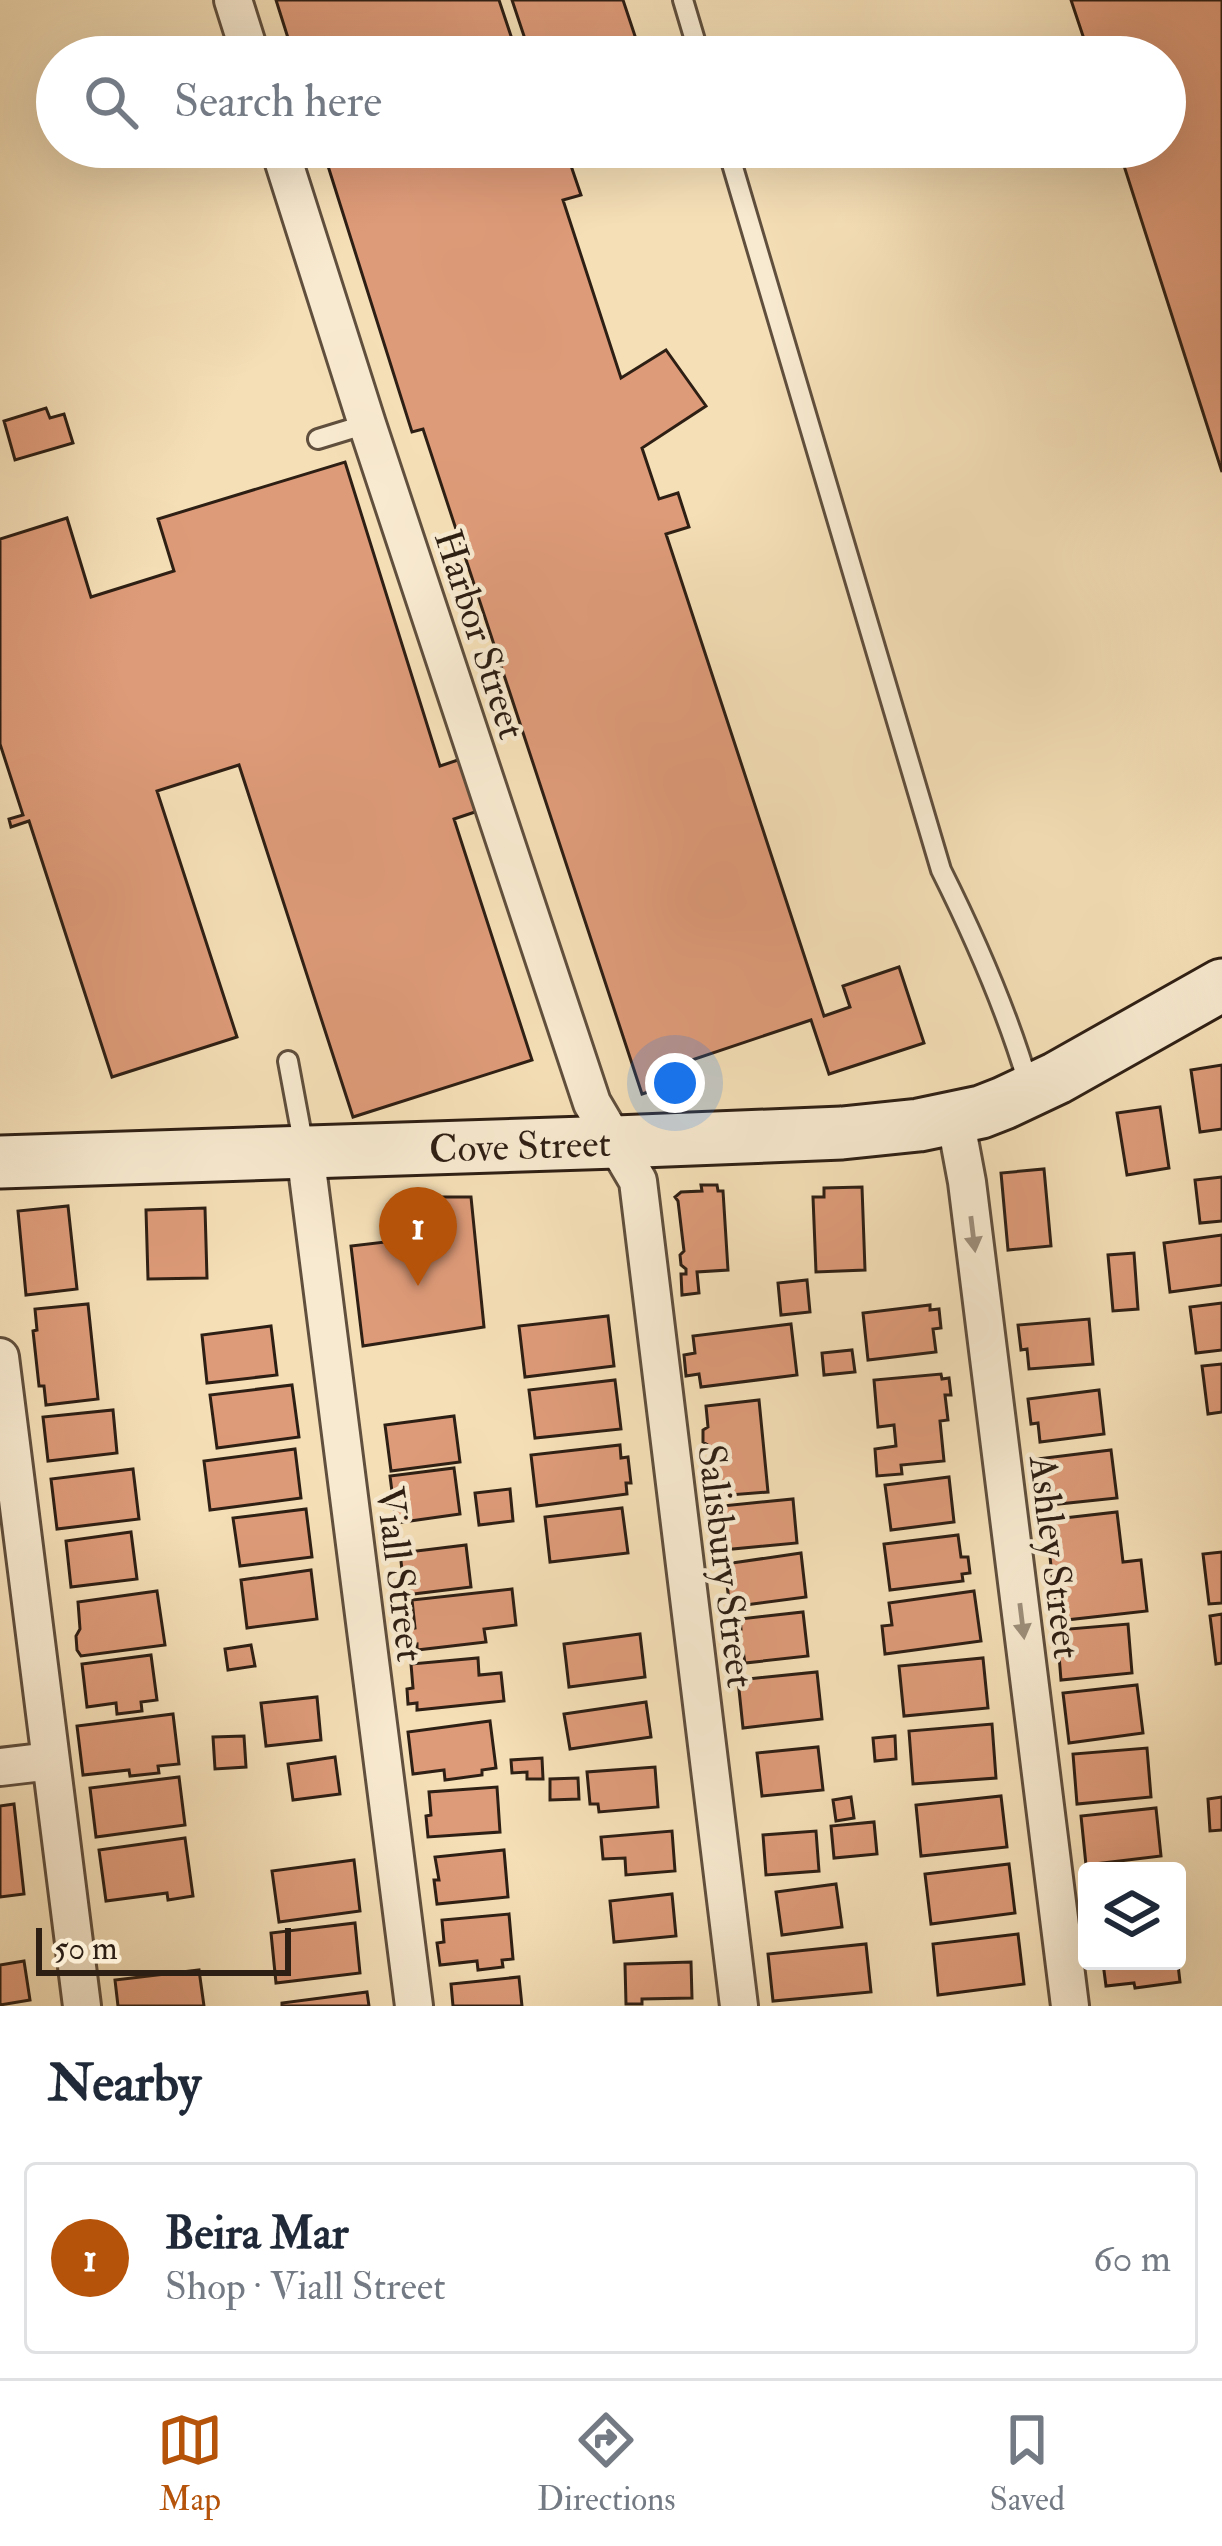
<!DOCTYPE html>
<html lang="en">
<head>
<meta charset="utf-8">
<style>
	:root { --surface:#fff; --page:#f6f6f7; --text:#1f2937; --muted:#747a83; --line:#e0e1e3; --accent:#b45309 }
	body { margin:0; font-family:"IM FELL Double Pica",serif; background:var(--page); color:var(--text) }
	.controls { position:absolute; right:36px; bottom:36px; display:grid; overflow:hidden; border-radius:12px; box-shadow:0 12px 48px #0002 }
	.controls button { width:108px; height:108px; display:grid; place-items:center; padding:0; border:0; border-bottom:3px solid var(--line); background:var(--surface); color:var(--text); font:60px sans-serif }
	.scale { position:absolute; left:36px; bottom:30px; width:255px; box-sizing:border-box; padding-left:12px; border:6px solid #2e1f14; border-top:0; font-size:33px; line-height:42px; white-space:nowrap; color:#2e1f14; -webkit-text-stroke:9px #f8ead0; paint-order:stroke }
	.you { position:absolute; left:675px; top:1083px; width:42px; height:42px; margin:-30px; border:9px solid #fff; border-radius:50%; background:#1a73e8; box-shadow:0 0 0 18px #1a73e833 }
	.badge { display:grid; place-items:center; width:78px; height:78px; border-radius:50%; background:var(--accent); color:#fff; font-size:39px; font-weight:700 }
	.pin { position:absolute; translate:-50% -99px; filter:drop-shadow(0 3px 6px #0008) }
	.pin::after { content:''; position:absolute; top:63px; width:42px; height:36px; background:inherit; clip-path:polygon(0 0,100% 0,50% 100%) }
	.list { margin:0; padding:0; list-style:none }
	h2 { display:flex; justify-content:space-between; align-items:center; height:156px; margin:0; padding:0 48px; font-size:51px }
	h2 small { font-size:39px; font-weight:400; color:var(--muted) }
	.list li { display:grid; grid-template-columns:78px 1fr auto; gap:36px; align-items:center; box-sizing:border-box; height:192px; margin:0 24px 24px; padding:0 24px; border:3px solid var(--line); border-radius:12px }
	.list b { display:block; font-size:45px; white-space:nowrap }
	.list p { margin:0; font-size:39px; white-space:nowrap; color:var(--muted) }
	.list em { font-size:39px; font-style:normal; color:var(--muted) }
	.icon { flex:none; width:66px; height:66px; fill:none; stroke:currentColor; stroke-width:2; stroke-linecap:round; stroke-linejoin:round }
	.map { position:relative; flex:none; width:1222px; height:2006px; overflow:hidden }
	.search { position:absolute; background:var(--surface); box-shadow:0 12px 48px #0002; left:36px; right:36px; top:36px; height:132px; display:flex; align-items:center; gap:30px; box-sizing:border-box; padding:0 42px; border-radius:66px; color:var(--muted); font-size:45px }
	.sheet { height:372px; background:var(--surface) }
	nav { display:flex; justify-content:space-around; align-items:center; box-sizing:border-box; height:168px; border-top:3px solid var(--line); background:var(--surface); font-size:33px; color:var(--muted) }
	nav a { display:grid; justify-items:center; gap:6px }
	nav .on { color:var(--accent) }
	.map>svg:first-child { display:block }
	.building { fill:#de9b79; stroke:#2e1f14; stroke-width:3 }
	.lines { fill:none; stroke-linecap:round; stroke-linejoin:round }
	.lane-casing { stroke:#604f3d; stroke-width:24 }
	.street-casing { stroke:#604f3d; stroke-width:42 }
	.secondary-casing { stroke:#2e1f14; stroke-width:57 }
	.lane { stroke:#f8ead0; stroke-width:18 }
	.street { stroke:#f8ead0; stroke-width:36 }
	.secondary { stroke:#f8ead0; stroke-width:51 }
	.oneway { fill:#9d8f7b }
	.labels { text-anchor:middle; stroke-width:9; stroke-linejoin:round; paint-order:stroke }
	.street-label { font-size:39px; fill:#2e1f14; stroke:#f8ead0 }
</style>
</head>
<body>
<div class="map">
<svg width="1222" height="2006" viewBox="0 0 1222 2006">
	<rect width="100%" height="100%" fill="#f5dfb7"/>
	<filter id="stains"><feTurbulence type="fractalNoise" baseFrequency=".00167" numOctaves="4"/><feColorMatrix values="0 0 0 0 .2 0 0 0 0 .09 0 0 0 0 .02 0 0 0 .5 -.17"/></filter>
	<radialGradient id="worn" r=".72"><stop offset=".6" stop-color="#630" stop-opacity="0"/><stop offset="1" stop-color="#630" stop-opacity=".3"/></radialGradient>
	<path class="building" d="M 276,0 L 499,0 L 518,57 L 294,57 Z
		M 512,0 L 623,0 L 642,57 L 531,57 Z
		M 1071,0 L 1222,0 L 1222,472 L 1118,147 L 1165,147 L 1165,57 L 1090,57 Z
		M 322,147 L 587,147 L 588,150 L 568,157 L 581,195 L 563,200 L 621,378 L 666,350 L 706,406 L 642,448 L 659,499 L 678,493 L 689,527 L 666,534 L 824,1016 L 850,1007 L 843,986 L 899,967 L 924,1043 L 829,1074 L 811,1020 L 674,1066 L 679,1082 L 642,1094 L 423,429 L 412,432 Z
		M 46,408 L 50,418 L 64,414 L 73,443 L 15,460 L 4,421 Z
		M 345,462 L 440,766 L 461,759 L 478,811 L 454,819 L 532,1060 L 353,1117 L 239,765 L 157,791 L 237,1037 L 112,1077 L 29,821 L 11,827 L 9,819 L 23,815 L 0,744 L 0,539 L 67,518 L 91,597 L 174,571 L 158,519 Z
		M 1222,1065 L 1222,1129 L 1200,1132 L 1191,1070 Z
		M 1160,1107 L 1169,1168 L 1127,1175 L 1117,1113 Z
		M 1044,1169 L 1051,1246 L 1008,1250 L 1001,1173 Z
		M 1222,1177 L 1222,1221 L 1200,1223 L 1195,1180 Z
		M 701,1185 L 717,1185 L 718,1191 L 723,1191 L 728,1270 L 697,1272 L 699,1293 L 682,1295 L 681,1274 L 686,1274 L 686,1269 L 681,1265 L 680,1255 L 684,1251 L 678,1201 L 675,1197 L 681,1192 L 702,1191 Z
		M 862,1187 L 865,1270 L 816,1272 L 813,1197 L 824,1197 L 824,1188 Z
		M 426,1197 L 471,1197 L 484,1327 L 363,1346 L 351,1246 L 428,1237 Z
		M 68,1206 L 77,1289 L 26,1295 L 18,1211 Z
		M 205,1208 L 207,1278 L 148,1279 L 146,1210 Z
		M 1222,1235 L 1222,1285 L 1170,1292 L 1164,1243 Z
		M 1134,1253 L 1138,1309 L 1113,1311 L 1108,1255 Z
		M 807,1280 L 810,1312 L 781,1315 L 778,1283 Z
		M 1222,1303 L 1222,1350 L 1196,1353 L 1190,1307 Z
		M 88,1304 L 98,1399 L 46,1405 L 44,1386 L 39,1386 L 33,1331 L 37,1330 L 35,1309 Z
		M 930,1305 L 930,1310 L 939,1309 L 941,1328 L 933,1329 L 936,1352 L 868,1360 L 863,1313 Z
		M 608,1316 L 614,1366 L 525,1377 L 519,1326 Z
		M 1089,1319 L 1093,1364 L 1029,1369 L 1027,1349 L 1021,1350 L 1018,1325 Z
		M 791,1324 L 797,1375 L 701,1387 L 699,1374 L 686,1376 L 684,1355 L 695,1353 L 693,1336 Z
		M 271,1326 L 277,1375 L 207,1383 L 202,1335 Z
		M 852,1350 L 855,1372 L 824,1375 L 822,1353 Z
		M 1222,1364 L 1222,1412 L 1208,1414 L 1202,1366 Z
		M 941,1374 L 942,1379 L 949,1378 L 951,1395 L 945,1395 L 948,1420 L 940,1421 L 944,1461 L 901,1465 L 902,1474 L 877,1476 L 875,1449 L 896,1446 L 894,1425 L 878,1427 L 874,1380 Z
		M 615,1380 L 621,1429 L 535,1438 L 529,1390 Z
		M 292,1385 L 299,1437 L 217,1448 L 210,1395 Z
		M 1099,1390 L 1104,1434 L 1040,1442 L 1038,1423 L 1031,1424 L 1028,1399 Z
		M 759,1400 L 768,1492 L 717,1496 L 715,1481 L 707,1475 L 708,1464 L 712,1459 L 711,1447 L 703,1442 L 703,1430 L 708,1427 L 706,1406 Z
		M 113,1410 L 117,1453 L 48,1461 L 43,1417 Z
		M 454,1416 L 460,1462 L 391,1471 L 385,1425 Z
		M 620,1445 L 621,1458 L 628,1457 L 631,1483 L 626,1483 L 627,1494 L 537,1506 L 531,1455 Z
		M 295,1449 L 301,1498 L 210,1510 L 204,1461 Z
		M 1111,1450 L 1117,1498 L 1049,1505 L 1046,1480 L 1039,1481 L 1037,1459 Z
		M 454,1468 L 460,1514 L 396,1523 L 390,1476 Z
		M 133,1469 L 139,1519 L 57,1529 L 51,1479 Z
		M 949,1477 L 954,1522 L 891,1530 L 885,1485 Z
		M 510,1489 L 513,1521 L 479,1525 L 475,1493 Z
		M 793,1499 L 797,1543 L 722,1550 L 720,1528 L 725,1528 L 722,1506 Z
		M 622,1508 L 628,1553 L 550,1562 L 545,1517 Z
		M 306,1509 L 312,1557 L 240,1566 L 233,1518 Z
		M 1117,1512 L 1123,1562 L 1141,1560 L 1147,1611 L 1057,1621 L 1046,1520 Z
		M 131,1532 L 137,1579 L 71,1587 L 66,1541 Z
		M 958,1535 L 961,1557 L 968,1557 L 970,1573 L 962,1574 L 963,1581 L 890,1590 L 884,1544 Z
		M 466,1545 L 471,1587 L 405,1595 L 400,1553 Z
		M 1222,1552 L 1222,1603 L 1209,1604 L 1203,1554 Z
		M 801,1553 L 806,1597 L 730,1607 L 727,1585 L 734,1583 L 732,1563 Z
		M 311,1570 L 317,1619 L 247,1628 L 241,1580 Z
		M 512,1589 L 516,1625 L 484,1629 L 486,1642 L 417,1650 L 417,1644 L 411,1645 L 409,1629 L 415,1628 L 412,1600 Z
		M 157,1591 L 165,1645 L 81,1656 L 77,1650 L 76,1636 L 80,1629 L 78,1602 Z
		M 974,1591 L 981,1641 L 885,1654 L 882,1626 L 892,1625 L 889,1603 Z
		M 803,1612 L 808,1656 L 745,1663 L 743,1651 L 736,1652 L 733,1629 L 741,1629 L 740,1619 Z
		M 1222,1614 L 1222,1663 L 1216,1664 L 1210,1616 Z
		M 1128,1624 L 1132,1673 L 1061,1680 L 1057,1630 Z
		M 640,1634 L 645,1677 L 569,1687 L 564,1644 Z
		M 251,1645 L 255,1666 L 228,1670 L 225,1649 Z
		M 151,1655 L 157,1700 L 141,1702 L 142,1711 L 117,1714 L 116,1703 L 87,1707 L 82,1664 Z
		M 478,1658 L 479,1675 L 501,1673 L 504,1701 L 417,1710 L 417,1703 L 408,1704 L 407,1689 L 413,1688 L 411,1664 Z
		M 983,1658 L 988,1708 L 904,1716 L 899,1666 Z
		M 817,1672 L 822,1719 L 743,1728 L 738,1680 Z
		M 1137,1685 L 1143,1733 L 1069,1743 L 1063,1693 Z
		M 317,1697 L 321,1740 L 266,1746 L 261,1703 Z
		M 646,1702 L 651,1737 L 570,1749 L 564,1714 Z
		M 173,1714 L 179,1764 L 158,1766 L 159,1773 L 130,1776 L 129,1770 L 83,1775 L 77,1726 Z
		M 490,1721 L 496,1768 L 482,1770 L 482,1775 L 445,1780 L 444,1770 L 413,1774 L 408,1732 Z
		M 992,1724 L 996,1778 L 913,1784 L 909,1731 Z
		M 244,1736 L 246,1767 L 215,1769 L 213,1737 Z
		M 895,1736 L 896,1759 L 875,1761 L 873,1738 Z
		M 818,1747 L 823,1790 L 762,1796 L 757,1753 Z
		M 1147,1748 L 1151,1797 L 1077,1804 L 1073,1754 Z
		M 335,1757 L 340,1794 L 293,1800 L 288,1764 Z
		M 542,1758 L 543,1779 L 527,1779 L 527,1772 L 512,1773 L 511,1760 Z
		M 655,1767 L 658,1807 L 599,1812 L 598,1804 L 590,1804 L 587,1772 Z
		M 179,1777 L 185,1825 L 96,1837 L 90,1788 Z
		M 578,1778 L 579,1799 L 550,1800 L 550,1779 Z
		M 497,1787 L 500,1832 L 428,1837 L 426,1816 L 431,1815 L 429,1792 Z
		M 1001,1796 L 1007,1847 L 921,1856 L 916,1805 Z
		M 851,1797 L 854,1818 L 836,1821 L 833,1800 Z
		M 1222,1797 L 1222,1830 L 1210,1831 L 1208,1799 Z
		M 14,1804 L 24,1894 L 0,1897 L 0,1806 Z
		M 1156,1808 L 1161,1856 L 1086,1865 L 1081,1816 Z
		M 874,1822 L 877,1854 L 834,1858 L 831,1826 Z
		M 672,1831 L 675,1871 L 626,1875 L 625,1858 L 603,1859 L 601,1837 Z
		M 816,1831 L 819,1871 L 766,1875 L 763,1835 Z
		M 185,1838 L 193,1896 L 168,1900 L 167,1893 L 106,1901 L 99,1850 Z
		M 504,1850 L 508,1897 L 437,1904 L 434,1880 L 439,1880 L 435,1857 Z
		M 354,1860 L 360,1911 L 279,1922 L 272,1871 Z
		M 1009,1864 L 1015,1913 L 931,1924 L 925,1874 Z
		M 836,1884 L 842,1927 L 782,1935 L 776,1892 Z
		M 672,1894 L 676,1936 L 614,1942 L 610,1901 Z
		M 509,1914 L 513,1959 L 502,1960 L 503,1967 L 478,1970 L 477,1961 L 440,1965 L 437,1943 L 444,1942 L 442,1920 Z
		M 355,1923 L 360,1973 L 276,1983 L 271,1933 Z
		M 1018,1934 L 1024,1984 L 938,1995 L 933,1944 Z
		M 866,1944 L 871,1992 L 773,2001 L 768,1954 Z
		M 1177,1956 L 1180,1982 L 1135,1988 L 1134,1983 L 1106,1986 L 1103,1963 L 1177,1961 Z
		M 24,1961 L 30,2000 L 0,2005 L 0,1965 Z
		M 691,1962 L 692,1998 L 642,1999 L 642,2004 L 626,2004 L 625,1964 Z
		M 199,1970 L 204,2006 L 118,2006 L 115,1980 Z
		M 519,1977 L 522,2006 L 453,2006 L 451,1984 Z
		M 367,1992 L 369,2006 L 282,2006 L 282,2003 Z"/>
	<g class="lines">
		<g class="lane-casing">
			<path id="lane" d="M 683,0 L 700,57
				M 727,147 L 941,870 C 976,940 1007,1011 1029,1086
				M 318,439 L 367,424
				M 288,1061 L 304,1147"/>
		</g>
		<g class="street-casing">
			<path id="street" d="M 233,0 L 251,57
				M 279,147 L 367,424 L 592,1103 L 638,1181 L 739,2006
				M 955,1118 L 967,1182 L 1070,2006
				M 305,1152 L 414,2006
				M 0,1357 L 82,2006
				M 0,1767 L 51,1761"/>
		</g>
		<g class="secondary-casing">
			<path id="secondary" d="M 0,1162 L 616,1142 L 842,1133 L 919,1125 L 981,1112 L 1004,1103 L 1057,1078 L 1222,985"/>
		</g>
		<use href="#lane" class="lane"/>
		<use href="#street" class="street"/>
		<use href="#secondary" class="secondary"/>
	</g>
	<defs><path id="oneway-solid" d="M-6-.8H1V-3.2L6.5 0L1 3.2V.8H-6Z" transform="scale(3)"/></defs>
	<g class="oneway">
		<use href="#oneway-solid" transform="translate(973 1234) rotate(83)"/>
		<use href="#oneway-solid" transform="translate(1022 1621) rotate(83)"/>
	</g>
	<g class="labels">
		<g class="street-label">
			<text transform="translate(481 634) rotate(72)" y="14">Harbor Street</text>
			<text transform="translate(520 1145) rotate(-2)" y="14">Cove Street</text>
			<text transform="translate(1056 1557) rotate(83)" y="14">Ashley Street</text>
			<text transform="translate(727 1566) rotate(83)" y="14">Salisbury Street</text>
			<text transform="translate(401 1574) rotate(83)" y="14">Viall Street</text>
		</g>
	</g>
	<rect width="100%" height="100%" filter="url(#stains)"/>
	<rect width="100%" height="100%" fill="url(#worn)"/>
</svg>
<div class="controls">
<button><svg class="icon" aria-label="layers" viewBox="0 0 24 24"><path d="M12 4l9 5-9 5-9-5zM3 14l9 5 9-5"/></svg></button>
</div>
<div class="scale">50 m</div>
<div class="you"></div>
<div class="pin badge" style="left:418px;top:1286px">1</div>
<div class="search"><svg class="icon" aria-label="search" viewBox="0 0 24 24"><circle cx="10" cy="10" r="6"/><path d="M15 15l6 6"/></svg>Search here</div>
</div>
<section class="sheet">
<h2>Nearby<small></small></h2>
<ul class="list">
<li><span class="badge">1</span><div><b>Beira Mar</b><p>Shop · Viall Street</p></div><em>60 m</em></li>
</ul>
</section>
<nav>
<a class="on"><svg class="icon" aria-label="map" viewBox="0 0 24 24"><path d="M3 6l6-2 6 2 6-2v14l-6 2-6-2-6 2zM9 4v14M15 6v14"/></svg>Map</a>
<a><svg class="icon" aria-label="directions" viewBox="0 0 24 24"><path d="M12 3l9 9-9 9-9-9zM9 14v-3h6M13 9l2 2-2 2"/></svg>Directions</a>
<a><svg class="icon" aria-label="saved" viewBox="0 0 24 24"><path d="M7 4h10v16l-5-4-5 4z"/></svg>Saved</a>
</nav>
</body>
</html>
